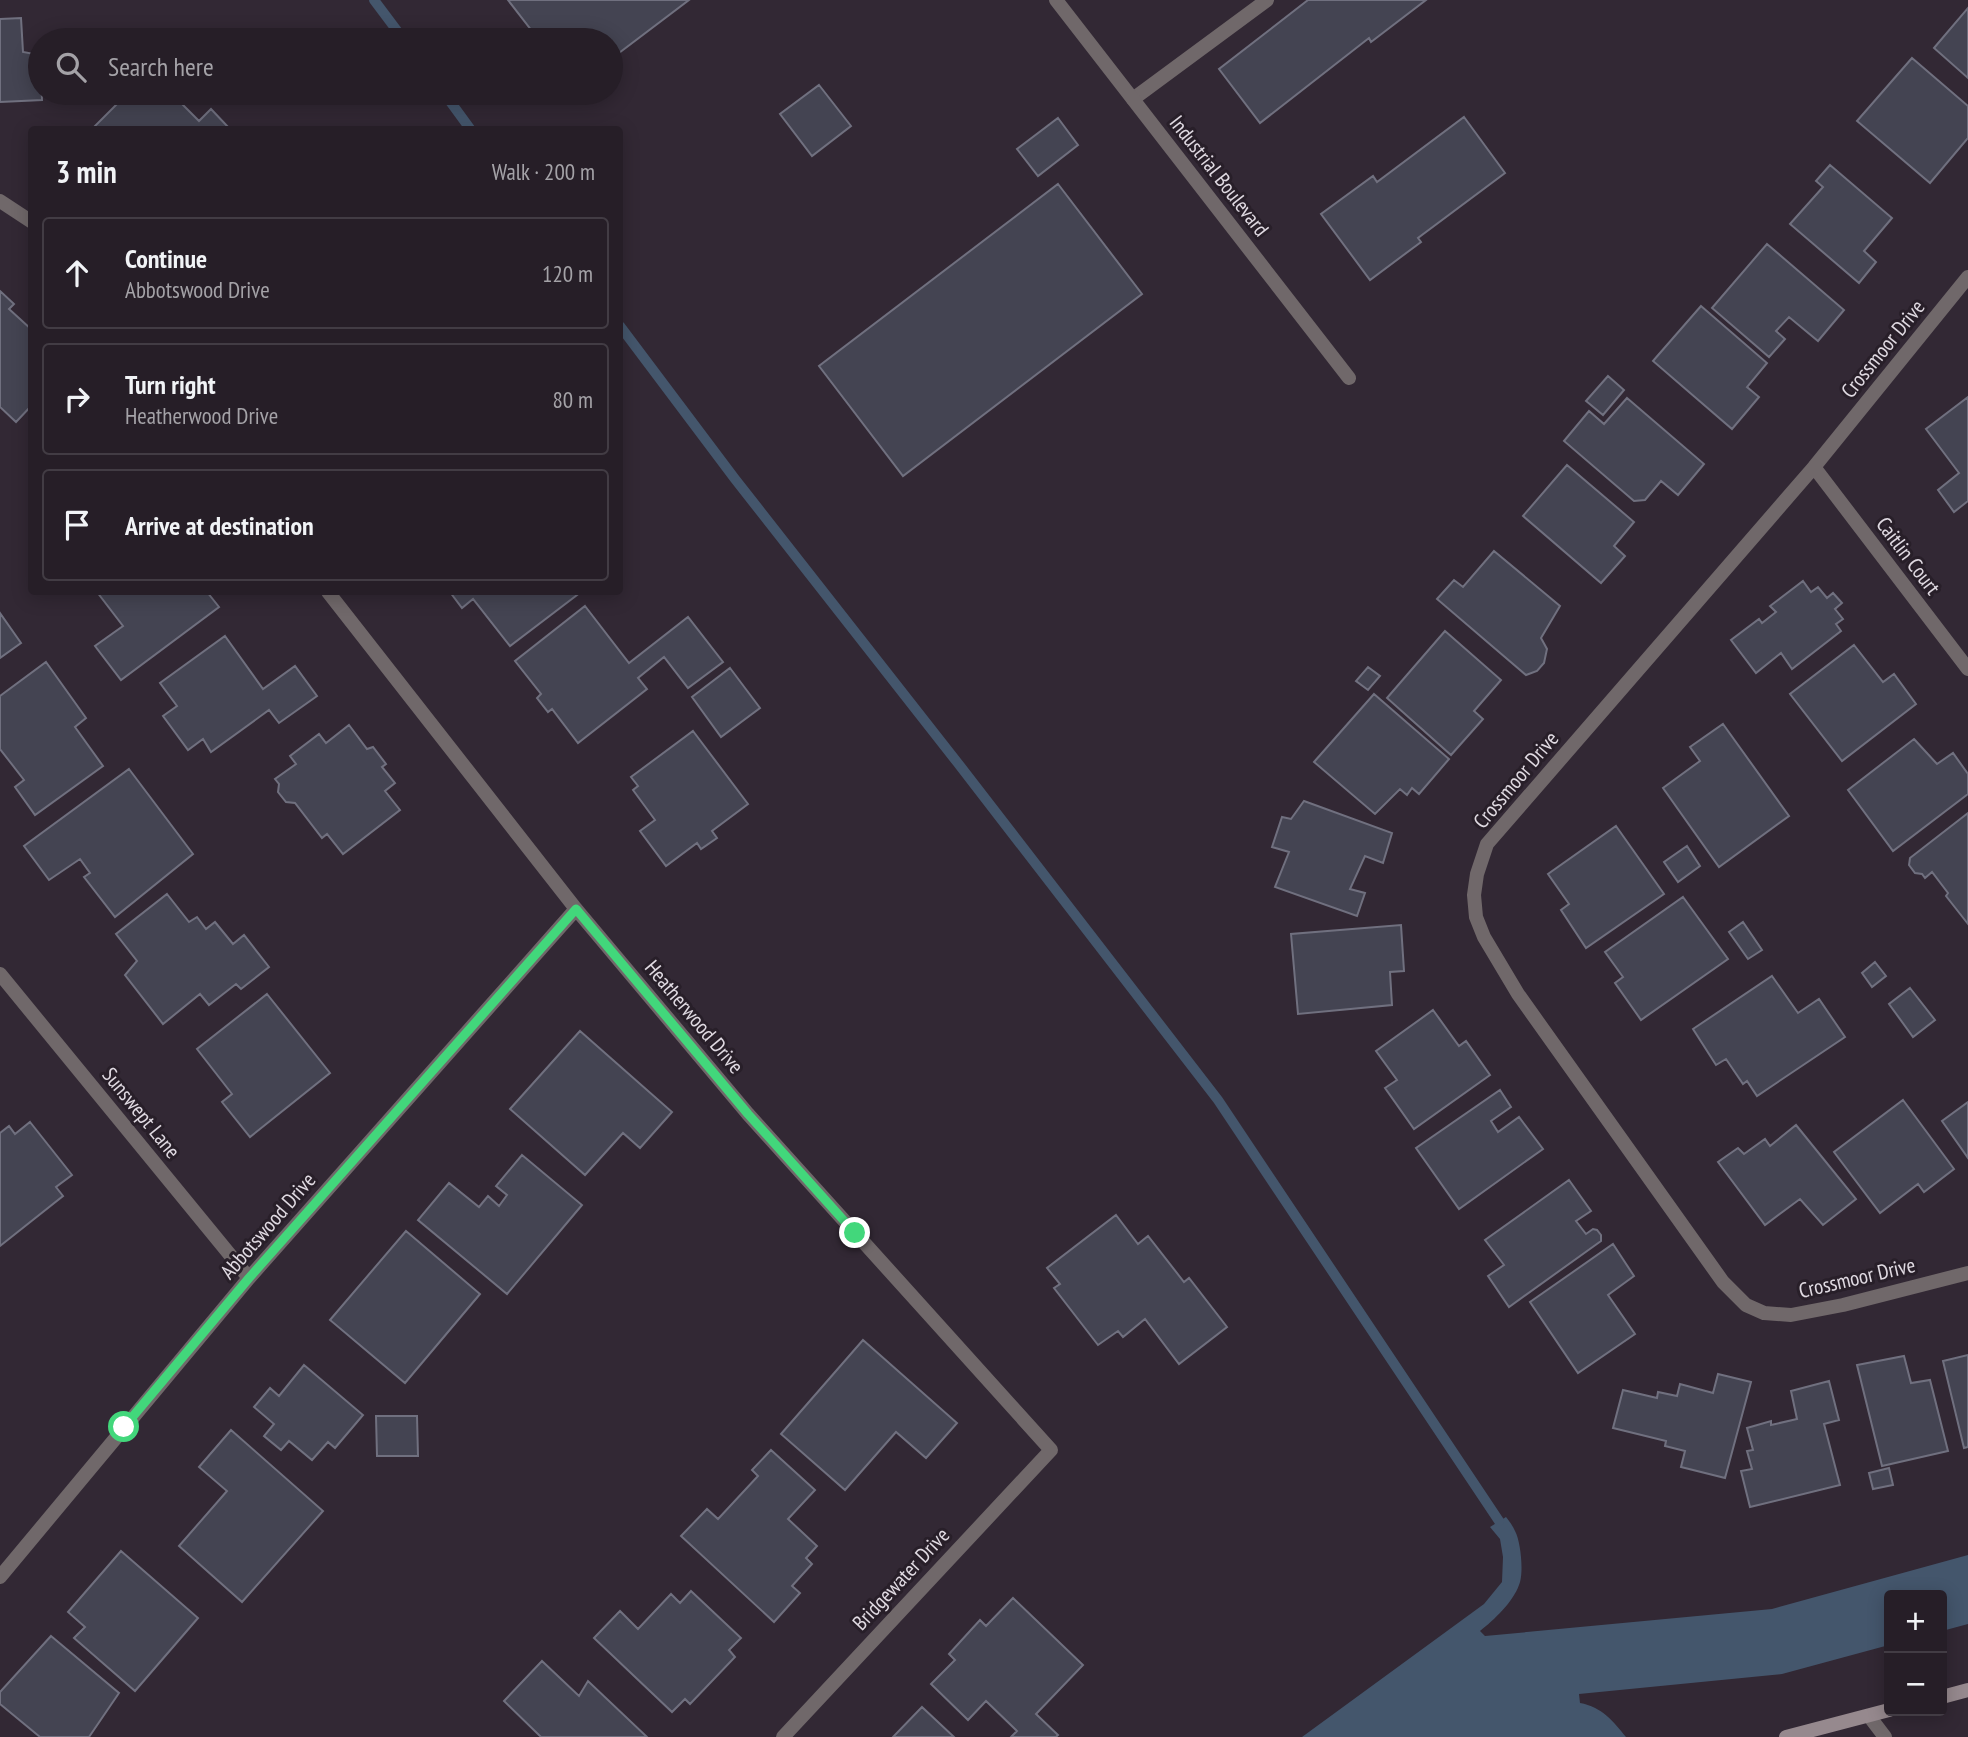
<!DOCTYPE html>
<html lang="en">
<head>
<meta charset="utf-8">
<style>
	:root { --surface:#261e27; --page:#2e272f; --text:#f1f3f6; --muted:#a4a2a7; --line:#423c44 }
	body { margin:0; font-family:"PT Sans Narrow",sans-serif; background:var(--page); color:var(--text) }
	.controls { position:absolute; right:21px; bottom:21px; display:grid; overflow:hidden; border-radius:7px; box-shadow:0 4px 18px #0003 }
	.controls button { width:63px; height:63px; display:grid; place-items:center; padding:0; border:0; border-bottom:2px solid var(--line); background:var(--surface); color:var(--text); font:35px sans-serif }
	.stop { position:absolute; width:21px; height:21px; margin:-16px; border:5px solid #42d77b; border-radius:50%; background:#fff }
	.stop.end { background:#42d77b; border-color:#fff; box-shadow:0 2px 7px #0008 }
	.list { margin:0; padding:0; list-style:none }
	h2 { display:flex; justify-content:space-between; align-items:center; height:91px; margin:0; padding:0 28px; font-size:30px }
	h2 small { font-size:23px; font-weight:400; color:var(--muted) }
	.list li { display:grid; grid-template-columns:46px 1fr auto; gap:21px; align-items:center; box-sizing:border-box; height:112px; margin:0 14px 14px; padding:0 14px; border:2px solid var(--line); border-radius:7px }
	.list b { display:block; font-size:26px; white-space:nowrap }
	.list p { margin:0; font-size:23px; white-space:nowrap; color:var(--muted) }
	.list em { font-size:23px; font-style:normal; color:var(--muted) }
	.icon { flex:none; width:38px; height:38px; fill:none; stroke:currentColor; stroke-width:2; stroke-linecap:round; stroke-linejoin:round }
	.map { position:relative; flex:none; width:1968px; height:1737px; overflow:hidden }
	.search { position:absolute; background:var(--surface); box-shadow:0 4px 18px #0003; left:28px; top:28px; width:595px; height:77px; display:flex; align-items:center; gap:18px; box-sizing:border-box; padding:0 24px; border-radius:38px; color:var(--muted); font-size:26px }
	.panel { position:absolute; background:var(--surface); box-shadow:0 4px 18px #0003; left:28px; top:126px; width:595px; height:469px; border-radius:7px }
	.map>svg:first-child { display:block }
	.water { fill:#44566c }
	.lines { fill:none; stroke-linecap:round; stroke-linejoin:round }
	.stream { stroke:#44566c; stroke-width:10 }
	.building { fill:#444452; stroke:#70707f; stroke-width:2 }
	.service { stroke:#70686a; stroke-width:14 }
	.minor { stroke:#70686a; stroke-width:14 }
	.secondary { stroke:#96898e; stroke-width:14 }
	.route { stroke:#42d77b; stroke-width:9 }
	.labels { text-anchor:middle; stroke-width:6; stroke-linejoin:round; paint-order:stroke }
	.street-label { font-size:21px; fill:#e0dae2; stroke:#281f29 }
</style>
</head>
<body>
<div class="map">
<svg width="1968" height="1737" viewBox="0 0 1968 1737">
	<rect width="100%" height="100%" fill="#322834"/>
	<path class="water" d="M 1506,1517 C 1509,1521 1513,1526 1515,1531 C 1521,1542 1524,1574 1519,1585 C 1513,1602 1494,1620 1480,1631 L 1485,1636 L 1772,1609 L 1968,1555 L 1968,1624 L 1942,1631 L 1942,1595 L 1889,1595 L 1889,1645 L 1782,1674 L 1579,1694 L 1580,1703 C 1602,1707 1613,1721 1626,1737 L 1302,1737 L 1484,1604 L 1502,1582 L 1503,1557 L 1500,1539 L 1490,1527 Z"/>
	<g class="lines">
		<path class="stream" d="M 374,0 L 404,40
			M 444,93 L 471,130
			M 620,326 L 735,479 L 957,762 L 1218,1100 L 1499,1521"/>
	</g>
	<path class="building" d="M 508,0 L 689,0 L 611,59 L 611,40 L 539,40 Z
		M 1308,0 L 1426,0 L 1371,42 L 1369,38 L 1260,123 L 1219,69 Z
		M 1968,8 L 1968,78 L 1934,48 Z
		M 21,18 L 23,52 L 40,55 L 42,100 L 0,102 L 0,19 Z
		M 1912,58 L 1968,106 L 1968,138 L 1930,183 L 1857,121 Z
		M 819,85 L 851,126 L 812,156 L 780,114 Z
		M 128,93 L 181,93 L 176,98 L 199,121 L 211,109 L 229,128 L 227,130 L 91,130 Z
		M 1464,117 L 1505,173 L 1418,238 L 1421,242 L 1370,280 L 1321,214 L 1373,176 L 1377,182 Z
		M 1058,118 L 1078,145 L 1038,176 L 1017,149 Z
		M 1830,165 L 1892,218 L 1864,251 L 1876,262 L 1859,283 L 1790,224 L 1823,187 L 1816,181 Z
		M 1058,184 L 1142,294 L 903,476 L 819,366 Z
		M 1767,244 L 1844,310 L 1818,341 L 1789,317 L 1776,331 L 1785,339 L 1769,357 L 1712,308 Z
		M 0,291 L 14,304 L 9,309 L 32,330 L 32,405 L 16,422 L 0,407 Z
		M 1701,306 L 1767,363 L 1747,387 L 1759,397 L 1732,429 L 1653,361 Z
		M 1608,376 L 1624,390 L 1603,415 L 1586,401 Z
		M 1968,397 L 1968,501 L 1954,512 L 1938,490 L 1959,473 L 1926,429 Z
		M 1627,398 L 1704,464 L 1678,495 L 1661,481 L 1645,500 L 1634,501 L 1564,441 L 1589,411 L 1604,424 Z
		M 1567,465 L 1634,522 L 1614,546 L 1625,556 L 1601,583 L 1523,516 Z
		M 1494,551 L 1560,606 L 1541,638 L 1547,649 L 1544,663 L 1537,671 L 1526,675 L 1437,599 L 1454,580 L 1463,587 Z
		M 1803,581 L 1811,592 L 1818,587 L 1827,598 L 1833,593 L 1842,603 L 1835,609 L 1843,619 L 1836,624 L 1841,631 L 1792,669 L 1781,653 L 1756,673 L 1731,640 L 1759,619 L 1762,623 L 1776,612 L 1770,606 Z
		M 97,592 L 207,592 L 219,607 L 121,680 L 95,646 L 123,626 Z
		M 450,592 L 581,592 L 510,646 L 473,599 L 462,608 Z
		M 585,606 L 629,663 L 688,617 L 723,662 L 688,688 L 664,657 L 638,678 L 647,689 L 578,743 L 552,709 L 548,712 L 537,698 L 541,694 L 515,661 Z
		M 0,613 L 21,643 L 0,658 Z
		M 1445,631 L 1501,680 L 1474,711 L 1483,719 L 1451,755 L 1387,698 Z
		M 225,636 L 263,689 L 295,666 L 317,696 L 279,723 L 269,710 L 211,752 L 203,739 L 188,750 L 163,716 L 177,706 L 160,683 Z
		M 1854,645 L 1883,682 L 1894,674 L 1916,704 L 1842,761 L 1790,694 Z
		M 46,662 L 86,718 L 75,727 L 103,766 L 35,815 L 15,787 L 24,780 L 0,749 L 0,696 Z
		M 1368,667 L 1380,676 L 1368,690 L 1356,681 Z
		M 730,668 L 760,708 L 721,737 L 692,697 Z
		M 1374,694 L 1449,759 L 1419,794 L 1412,788 L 1407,795 L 1400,789 L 1375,814 L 1314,762 Z
		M 1723,724 L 1789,816 L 1719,867 L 1663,788 L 1700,761 L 1690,747 Z
		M 349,725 L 367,749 L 373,747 L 386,764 L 382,767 L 395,783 L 385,791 L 400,810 L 343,854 L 327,834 L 322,838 L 295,803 L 286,802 L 278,792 L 279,784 L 275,779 L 296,764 L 290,756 L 319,734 L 326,743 Z
		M 693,731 L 748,804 L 712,831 L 717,838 L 701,849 L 697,843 L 666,866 L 640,831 L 655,820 L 633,790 L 638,786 L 631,777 Z
		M 1914,739 L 1937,764 L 1953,753 L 1968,774 L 1968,794 L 1893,851 L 1848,790 Z
		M 129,769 L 193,854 L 115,917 L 84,877 L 90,873 L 80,859 L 49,880 L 24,846 Z
		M 1304,801 L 1392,833 L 1383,863 L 1365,856 L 1350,889 L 1365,893 L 1357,916 L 1275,887 L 1289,852 L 1272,847 L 1282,817 L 1291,819 Z
		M 1968,813 L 1968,924 L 1946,896 L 1948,893 L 1932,872 L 1925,878 L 1922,874 L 1915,873 L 1909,865 L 1910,858 Z
		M 1616,826 L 1664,894 L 1586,948 L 1561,910 L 1569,904 L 1548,874 Z
		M 1687,846 L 1700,866 L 1678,882 L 1664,862 Z
		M 167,894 L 189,922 L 197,917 L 206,929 L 215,922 L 233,944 L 244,935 L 269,967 L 241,989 L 236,984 L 209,1005 L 200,994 L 163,1024 L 125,975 L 137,961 L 116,934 Z
		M 1683,897 L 1728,959 L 1641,1020 L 1615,983 L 1623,977 L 1605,952 Z
		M 1743,922 L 1762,950 L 1748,959 L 1729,932 Z
		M 1401,925 L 1404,971 L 1390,972 L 1392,1005 L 1298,1014 L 1291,934 Z
		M 1875,962 L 1886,976 L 1872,987 L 1862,973 Z
		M 1772,976 L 1798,1013 L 1819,999 L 1845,1037 L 1757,1096 L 1747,1081 L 1743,1084 L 1726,1059 L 1716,1065 L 1693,1029 Z
		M 1910,988 L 1935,1020 L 1913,1037 L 1889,1004 Z
		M 267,994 L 330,1073 L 250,1137 L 222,1102 L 232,1094 L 197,1049 Z
		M 1433,1010 L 1459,1046 L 1466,1041 L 1490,1075 L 1414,1129 L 1385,1088 L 1397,1080 L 1376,1051 Z
		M 580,1031 L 672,1112 L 640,1148 L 623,1133 L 585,1175 L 510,1109 Z
		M 1500,1090 L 1511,1107 L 1491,1121 L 1498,1132 L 1519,1117 L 1543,1149 L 1459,1209 L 1416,1148 Z
		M 1903,1100 L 1954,1169 L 1924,1192 L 1918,1184 L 1880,1213 L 1834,1152 Z
		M 1968,1102 L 1968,1158 L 1942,1121 Z
		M 30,1122 L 72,1175 L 56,1187 L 63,1196 L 0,1246 L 0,1133 L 9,1126 L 15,1134 Z
		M 1796,1125 L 1856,1199 L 1823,1225 L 1800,1199 L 1765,1225 L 1718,1162 L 1738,1148 L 1744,1154 L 1765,1139 L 1770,1146 Z
		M 522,1155 L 582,1205 L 507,1294 L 418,1220 L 449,1183 L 479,1207 L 488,1196 L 499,1206 L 507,1195 L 496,1186 Z
		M 1569,1180 L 1591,1211 L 1576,1221 L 1586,1234 L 1593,1229 L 1597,1230 L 1601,1235 L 1601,1241 L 1509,1307 L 1488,1276 L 1504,1265 L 1485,1240 Z
		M 1116,1215 L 1138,1244 L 1148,1236 L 1184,1282 L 1189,1278 L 1227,1327 L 1179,1364 L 1145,1319 L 1123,1337 L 1118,1331 L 1098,1345 L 1054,1288 L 1060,1284 L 1047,1268 Z
		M 406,1231 L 480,1294 L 405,1383 L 330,1320 Z
		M 1613,1244 L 1634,1276 L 1608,1295 L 1635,1334 L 1578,1373 L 1530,1302 Z
		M 863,1340 L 957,1423 L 926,1458 L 896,1432 L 845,1490 L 781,1434 Z
		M 1968,1355 L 1968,1447 L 1964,1448 L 1943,1361 Z
		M 1904,1356 L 1911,1383 L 1930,1380 L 1948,1451 L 1882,1466 L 1857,1365 Z
		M 304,1365 L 363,1415 L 335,1448 L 328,1442 L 312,1460 L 289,1441 L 281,1450 L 264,1436 L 274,1424 L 254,1407 L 270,1388 L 279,1396 Z
		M 1718,1374 L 1751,1382 L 1725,1478 L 1681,1467 L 1685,1451 L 1665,1446 L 1666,1441 L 1613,1428 L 1623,1390 L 1657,1398 L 1658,1392 L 1677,1396 L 1680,1384 L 1713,1393 Z
		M 1829,1381 L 1839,1420 L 1824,1424 L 1840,1485 L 1750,1507 L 1741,1471 L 1752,1469 L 1747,1451 L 1753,1450 L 1747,1428 L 1771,1421 L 1771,1425 L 1797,1419 L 1791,1391 Z
		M 376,1416 L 417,1416 L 418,1456 L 377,1456 Z
		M 231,1430 L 323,1511 L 242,1602 L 179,1546 L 227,1491 L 199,1467 Z
		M 771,1450 L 815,1490 L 788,1519 L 817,1546 L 806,1558 L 812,1564 L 792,1586 L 800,1593 L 774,1622 L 681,1536 L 707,1509 L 718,1519 L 758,1476 L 752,1470 Z
		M 1889,1468 L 1893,1485 L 1873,1489 L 1869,1473 Z
		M 121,1551 L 198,1618 L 135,1691 L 74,1638 L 85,1627 L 68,1612 Z
		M 691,1591 L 741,1638 L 729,1650 L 735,1657 L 690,1704 L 685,1699 L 672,1712 L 594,1638 L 620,1611 L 638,1629 L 671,1594 L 680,1603 Z
		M 1013,1598 L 1083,1665 L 1036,1714 L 1058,1735 L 1056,1737 L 1011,1737 L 1017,1731 L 986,1701 L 968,1720 L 931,1684 L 955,1660 L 949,1654 L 980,1620 L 986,1626 Z
		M 51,1636 L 119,1693 L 89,1737 L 40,1737 L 0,1704 L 0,1692 Z
		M 542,1661 L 579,1696 L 588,1681 L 647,1737 L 541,1737 L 504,1701 Z
		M 922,1707 L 954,1737 L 893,1737 Z"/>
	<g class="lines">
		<path class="service" d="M 1133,99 L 1267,0"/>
		<path class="minor" d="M 1056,0 L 1349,378
			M 0,201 L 32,222
			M 1968,277 L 1814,467 L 1487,844 L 1477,874 L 1474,895 L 1476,917 L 1484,937 L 1518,994 L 1723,1282 L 1746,1305 L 1764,1313 L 1791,1315 L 1843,1305 L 1968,1273
			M 1814,467 L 1968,669
			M 328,592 L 576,909 L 748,1114 L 1051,1450 L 783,1737
			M 0,974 L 249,1278
			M 0,1577 L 249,1278 L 576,909
			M 1869,1716 L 1885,1737"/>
		<path class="secondary" d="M 1942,1697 L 1968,1690
			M 1786,1737 L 1889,1710"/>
	</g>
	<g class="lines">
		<path class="route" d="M 124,1427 L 249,1278 L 576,909 L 748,1114 L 855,1233"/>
	</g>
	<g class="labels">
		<g class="street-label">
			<text transform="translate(1219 176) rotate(52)" y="7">Industrial Boulevard</text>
			<text transform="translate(1883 349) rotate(-51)" y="7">Crossmoor Drive</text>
			<text transform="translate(1908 556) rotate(53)" y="7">Caitlin Court</text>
			<text transform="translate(1516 780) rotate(-50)" y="7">Crossmoor Drive</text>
			<text transform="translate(694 1017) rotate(50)" y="7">Heatherwood Drive</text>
			<text transform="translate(141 1113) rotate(51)" y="7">Sunswept Lane</text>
			<text transform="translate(268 1226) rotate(-49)" y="7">Abbotswood Drive</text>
			<text transform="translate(1857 1278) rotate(-13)" y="7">Crossmoor Drive</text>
			<text transform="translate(901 1579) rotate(-47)" y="7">Bridgewater Drive</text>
		</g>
	</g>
</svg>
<div class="controls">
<button>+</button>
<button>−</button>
</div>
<div class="stop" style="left:124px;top:1427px"></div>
<div class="stop end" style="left:855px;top:1233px"></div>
<div class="search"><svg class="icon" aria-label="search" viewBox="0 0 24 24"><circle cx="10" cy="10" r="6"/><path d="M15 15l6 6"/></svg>Search here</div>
<section class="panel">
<h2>3 min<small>Walk · 200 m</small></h2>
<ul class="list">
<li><svg class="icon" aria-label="ahead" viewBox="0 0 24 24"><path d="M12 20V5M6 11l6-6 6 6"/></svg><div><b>Continue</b><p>Abbotswood Drive</p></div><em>120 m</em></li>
<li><svg class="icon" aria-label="right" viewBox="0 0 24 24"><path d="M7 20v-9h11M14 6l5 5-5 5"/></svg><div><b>Turn right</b><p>Heatherwood Drive</p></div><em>80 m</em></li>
<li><svg class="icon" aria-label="arrive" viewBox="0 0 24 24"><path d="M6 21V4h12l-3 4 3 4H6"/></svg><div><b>Arrive at destination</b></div></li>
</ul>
</section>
</div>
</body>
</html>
